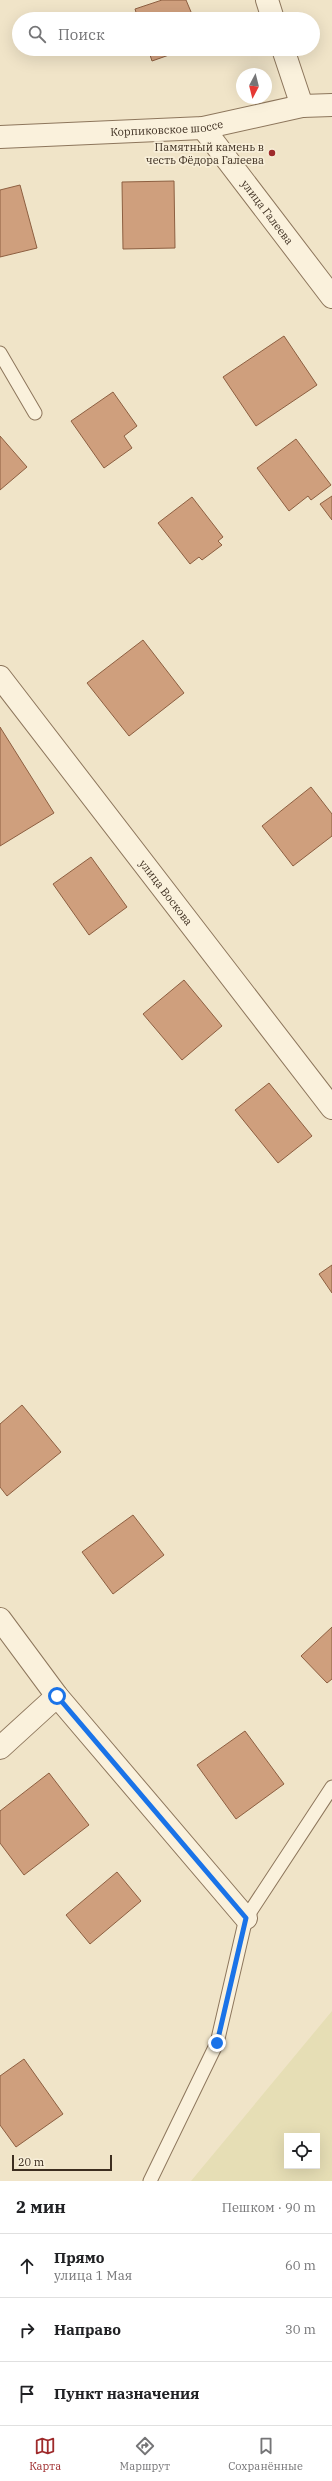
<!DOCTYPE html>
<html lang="ru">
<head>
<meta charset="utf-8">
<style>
	:root { --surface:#fff; --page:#f2f2f2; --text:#202124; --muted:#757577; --line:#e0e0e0; --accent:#9e2a2b }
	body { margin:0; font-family:"IBM Plex Serif",serif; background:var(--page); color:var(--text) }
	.controls { position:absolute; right:12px; bottom:12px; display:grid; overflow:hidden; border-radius:0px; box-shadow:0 4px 16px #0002 }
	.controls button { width:36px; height:36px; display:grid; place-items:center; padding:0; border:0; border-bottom:1px solid var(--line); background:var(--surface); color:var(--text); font:20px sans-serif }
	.compass { position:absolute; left:236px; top:68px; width:36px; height:36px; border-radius:50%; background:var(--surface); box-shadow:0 4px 16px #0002; rotate:187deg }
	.scale { position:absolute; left:12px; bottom:10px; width:100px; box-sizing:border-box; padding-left:4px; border:2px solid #3d2e20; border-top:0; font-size:11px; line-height:14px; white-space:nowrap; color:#3d2e20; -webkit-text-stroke:3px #f7eed8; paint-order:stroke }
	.stop { position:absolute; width:12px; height:12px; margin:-9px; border:3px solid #1a73e8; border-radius:50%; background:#fff }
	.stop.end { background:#1a73e8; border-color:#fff; box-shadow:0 1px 4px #0008 }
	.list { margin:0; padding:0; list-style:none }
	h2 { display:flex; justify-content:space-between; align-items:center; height:52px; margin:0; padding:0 16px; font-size:17px }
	h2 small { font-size:13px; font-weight:400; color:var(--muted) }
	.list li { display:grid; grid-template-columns:26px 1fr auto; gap:12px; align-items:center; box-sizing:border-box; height:64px; padding:0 16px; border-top:1px solid var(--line) }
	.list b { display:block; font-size:15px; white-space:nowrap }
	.list p { margin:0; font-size:13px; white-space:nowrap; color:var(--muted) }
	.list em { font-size:13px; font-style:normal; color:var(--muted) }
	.icon { flex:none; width:22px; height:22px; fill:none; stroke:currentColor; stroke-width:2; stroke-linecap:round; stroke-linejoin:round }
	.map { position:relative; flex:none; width:332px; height:2181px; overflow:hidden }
	.search { position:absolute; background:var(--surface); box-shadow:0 4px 16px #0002; left:12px; right:12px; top:12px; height:44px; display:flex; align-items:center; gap:10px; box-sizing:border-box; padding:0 14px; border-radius:22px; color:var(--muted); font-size:15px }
	.sheet { height:244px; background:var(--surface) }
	nav { display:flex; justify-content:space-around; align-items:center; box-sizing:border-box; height:56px; border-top:1px solid var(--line); background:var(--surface); font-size:11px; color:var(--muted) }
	nav a { display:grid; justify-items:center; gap:2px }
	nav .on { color:var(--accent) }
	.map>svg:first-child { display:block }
	.farmland { fill:#e6deb5; fill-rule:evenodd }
	.building { fill:#cf9f7d; stroke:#8d5f41 }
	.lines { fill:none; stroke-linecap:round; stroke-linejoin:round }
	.service-casing { stroke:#8d765c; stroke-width:15 }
	.minor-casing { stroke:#8d765c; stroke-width:24 }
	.tertiary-casing { stroke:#8d765c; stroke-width:24 }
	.service { stroke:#faf1dc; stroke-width:13 }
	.minor { stroke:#faf1dc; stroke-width:22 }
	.tertiary { stroke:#faf1dc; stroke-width:22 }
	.route { stroke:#1a73e8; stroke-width:5 }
	.poi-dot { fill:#9e2a2b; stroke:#f7eed8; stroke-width:1.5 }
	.labels { text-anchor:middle; stroke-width:3.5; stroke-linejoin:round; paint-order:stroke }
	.street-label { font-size:11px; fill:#3d2e20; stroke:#f7eed8 }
	.poi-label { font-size:11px; fill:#3d2e20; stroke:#f7eed8; text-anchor:end }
</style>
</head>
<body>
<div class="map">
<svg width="332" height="2181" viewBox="0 0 332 2181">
	<rect width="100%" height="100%" fill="#f0e4c8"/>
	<path class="farmland" d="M 332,2011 L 332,2181 L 191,2181 ZM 287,2136 L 317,2136 L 317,2166 L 287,2166 Z"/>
	<path class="building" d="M 162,0 L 186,0 L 194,19 L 138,19 L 135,9 Z
		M 148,49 L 186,49 L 152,61 Z
		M 174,181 L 175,248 L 123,249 L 122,182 Z
		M 20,185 L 37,248 L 0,257 L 0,190 Z
		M 284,336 L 317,385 L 256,426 L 223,377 Z
		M 113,392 L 137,426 L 124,436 L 132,448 L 104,468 L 71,421 Z
		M 0,436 L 27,467 L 0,490 Z
		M 296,439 L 331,485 L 311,500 L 308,496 L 289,511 L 257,468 Z
		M 332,496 L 332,520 L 320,504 Z
		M 192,497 L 223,537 L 218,541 L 222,545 L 202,560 L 199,557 L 190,564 L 158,523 Z
		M 143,640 L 184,693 L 129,736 L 87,683 Z
		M 0,727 L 54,813 L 0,846 Z
		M 311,787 L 332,814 L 332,836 L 293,866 L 262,826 Z
		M 91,857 L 127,907 L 89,935 L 53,884 Z
		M 184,980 L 222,1026 L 182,1060 L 143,1014 Z
		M 269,1083 L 312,1136 L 278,1163 L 235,1110 Z
		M 332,1265 L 332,1293 L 319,1274 Z
		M 22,1405 L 61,1452 L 7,1496 L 0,1487 L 0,1424 Z
		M 133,1515 L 164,1555 L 113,1594 L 82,1552 Z
		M 332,1627 L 332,1679 L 327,1683 L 301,1656 Z
		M 245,1731 L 284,1784 L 236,1819 L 197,1765 Z
		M 49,1773 L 89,1825 L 24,1875 L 0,1843 L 0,1811 Z
		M 117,1872 L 141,1901 L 90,1944 L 66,1915 Z
		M 24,2059 L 63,2114 L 16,2147 L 0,2125 L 0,2076 Z"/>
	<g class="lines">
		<g class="service-casing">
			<path id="service" d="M 0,353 L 35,413
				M 150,2181 L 217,2043 L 246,1918 L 332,1787"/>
		</g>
		<g class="minor-casing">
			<g id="minor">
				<path d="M 267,0 L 273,19"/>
				<path d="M 283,49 L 302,106"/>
				<path id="s1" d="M 203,128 L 332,297"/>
				<path id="s2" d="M 0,677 L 332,1108"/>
				<path d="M 0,1619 L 57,1696 L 246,1918"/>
				<path d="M 0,1748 L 57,1696"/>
			</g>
		</g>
		<g class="tertiary-casing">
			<g id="tertiary">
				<path id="s3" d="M 0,137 L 203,128 L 302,106 L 332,105"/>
			</g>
		</g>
		<use href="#service" class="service"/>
		<use href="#minor" class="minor"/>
		<use href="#tertiary" class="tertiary"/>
	</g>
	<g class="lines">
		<path class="route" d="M 57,1696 L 246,1918 L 217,2043"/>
	</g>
	<circle class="poi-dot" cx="272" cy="153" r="4"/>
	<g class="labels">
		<g class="street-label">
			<text dy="4" stroke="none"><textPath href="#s3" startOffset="167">Корпиковское шоссе</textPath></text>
			<text dy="4" stroke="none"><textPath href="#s1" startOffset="106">улица Галеева</textPath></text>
			<text dy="4" stroke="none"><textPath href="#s2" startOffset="272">улица Воскова</textPath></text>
		</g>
		<g class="poi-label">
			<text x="264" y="151">Памятный камень в<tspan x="264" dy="13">честь Фёдора Галеева</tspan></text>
		</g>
	</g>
</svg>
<div class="controls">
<button><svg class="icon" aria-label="locate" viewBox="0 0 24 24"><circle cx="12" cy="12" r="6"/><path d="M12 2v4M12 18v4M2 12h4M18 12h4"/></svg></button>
</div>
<svg class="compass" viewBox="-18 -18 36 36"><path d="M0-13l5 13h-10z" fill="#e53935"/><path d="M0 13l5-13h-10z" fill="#757577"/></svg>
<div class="scale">20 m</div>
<div class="stop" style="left:57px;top:1696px"></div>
<div class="stop end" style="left:217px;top:2043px"></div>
<div class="search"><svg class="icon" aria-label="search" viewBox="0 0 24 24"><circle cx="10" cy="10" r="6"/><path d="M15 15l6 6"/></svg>Поиск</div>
</div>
<section class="sheet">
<h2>2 мин<small>Пешком · 90 m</small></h2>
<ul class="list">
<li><svg class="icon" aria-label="ahead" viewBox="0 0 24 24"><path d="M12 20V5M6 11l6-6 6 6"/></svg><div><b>Прямо</b><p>улица 1 Мая</p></div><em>60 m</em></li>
<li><svg class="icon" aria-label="right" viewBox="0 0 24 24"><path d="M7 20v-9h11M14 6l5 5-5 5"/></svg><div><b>Направо</b></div><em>30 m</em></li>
<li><svg class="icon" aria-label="arrive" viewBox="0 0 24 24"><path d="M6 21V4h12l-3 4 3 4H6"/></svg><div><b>Пункт назначения</b></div></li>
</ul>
</section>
<nav>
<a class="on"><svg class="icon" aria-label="map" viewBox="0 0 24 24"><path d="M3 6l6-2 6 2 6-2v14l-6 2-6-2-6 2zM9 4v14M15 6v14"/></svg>Карта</a>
<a><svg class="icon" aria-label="directions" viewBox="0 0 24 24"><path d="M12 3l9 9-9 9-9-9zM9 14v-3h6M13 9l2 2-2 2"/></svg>Маршрут</a>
<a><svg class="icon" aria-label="saved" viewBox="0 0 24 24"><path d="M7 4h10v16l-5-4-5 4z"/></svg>Сохранённые</a>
</nav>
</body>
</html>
